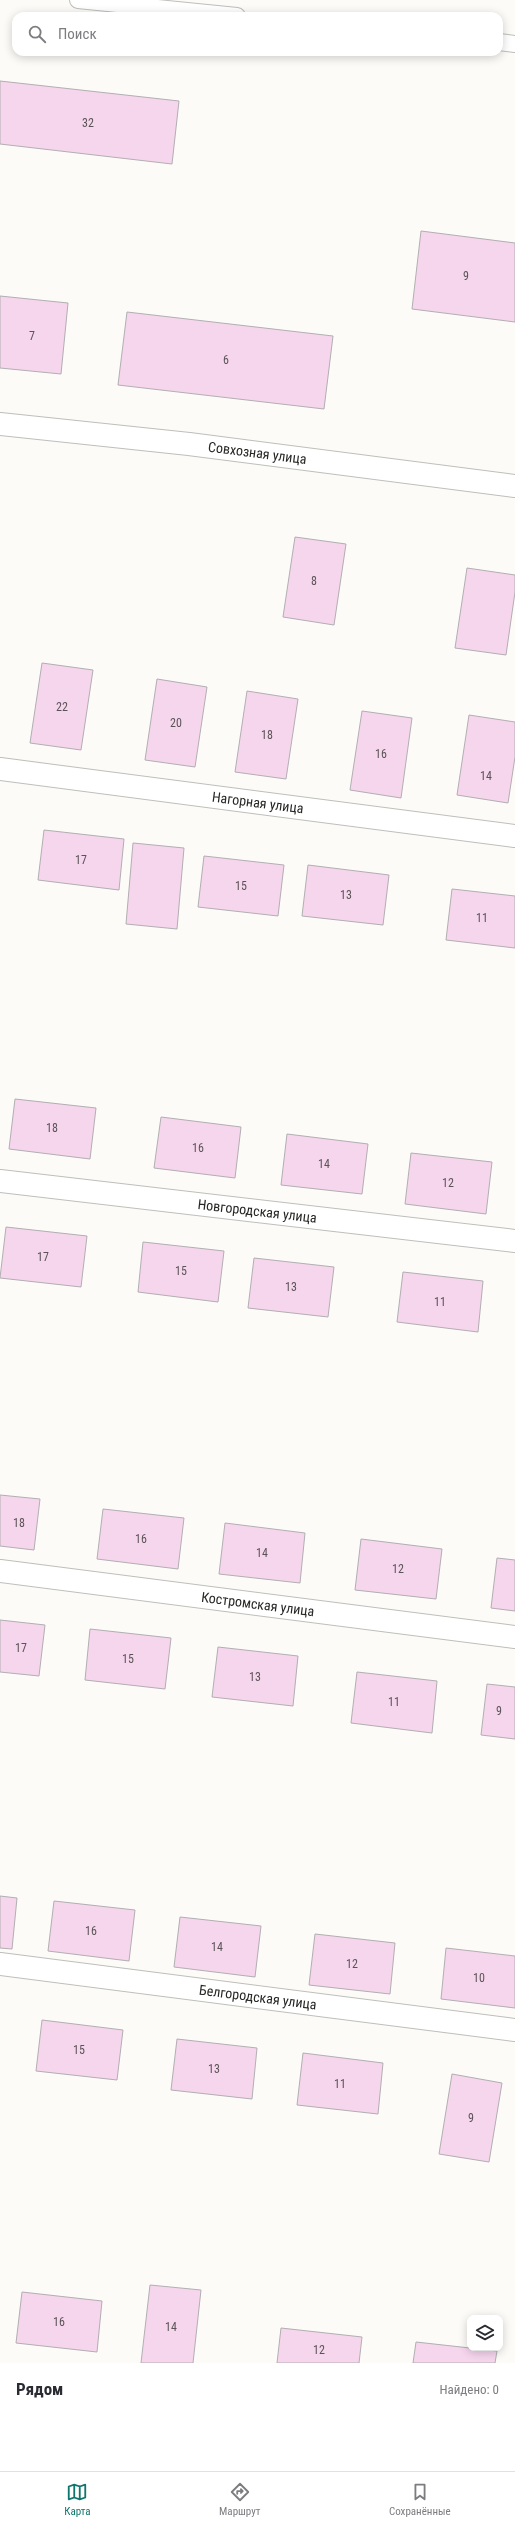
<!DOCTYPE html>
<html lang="ru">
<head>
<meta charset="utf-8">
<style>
	:root { --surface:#fff; --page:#f2f2f3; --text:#2b2b33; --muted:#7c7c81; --line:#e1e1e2; --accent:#0f766e }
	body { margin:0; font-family:"Roboto Condensed",sans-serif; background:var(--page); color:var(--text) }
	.controls { position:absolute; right:12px; bottom:12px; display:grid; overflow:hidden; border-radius:8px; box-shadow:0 2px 10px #0003 }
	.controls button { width:36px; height:36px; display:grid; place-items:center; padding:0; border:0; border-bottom:1px solid var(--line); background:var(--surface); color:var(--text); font:20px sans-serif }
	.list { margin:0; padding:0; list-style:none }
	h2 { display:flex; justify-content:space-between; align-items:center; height:52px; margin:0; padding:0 16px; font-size:17px }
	h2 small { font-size:13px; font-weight:400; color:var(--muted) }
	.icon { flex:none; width:22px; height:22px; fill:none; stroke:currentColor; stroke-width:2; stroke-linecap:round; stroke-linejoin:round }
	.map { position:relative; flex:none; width:515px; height:2363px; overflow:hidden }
	.search { position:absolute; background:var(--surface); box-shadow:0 2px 10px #0003; left:12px; right:12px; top:12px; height:44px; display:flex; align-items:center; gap:10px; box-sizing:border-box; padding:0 14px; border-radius:12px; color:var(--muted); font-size:15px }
	.sheet { height:108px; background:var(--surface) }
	nav { display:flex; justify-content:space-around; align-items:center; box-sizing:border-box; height:56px; border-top:1px solid var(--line); background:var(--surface); font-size:11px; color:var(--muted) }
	nav a { display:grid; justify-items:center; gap:2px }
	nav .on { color:var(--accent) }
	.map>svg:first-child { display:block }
	.building { fill:#f6d6ed; stroke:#b2aeb1 }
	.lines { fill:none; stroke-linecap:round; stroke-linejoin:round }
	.lane-casing { stroke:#bebeba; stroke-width:18 }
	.street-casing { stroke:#bebeba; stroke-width:24 }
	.lane { stroke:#fff; stroke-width:16 }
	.street { stroke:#fff; stroke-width:22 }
	.labels { text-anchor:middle; stroke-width:4; stroke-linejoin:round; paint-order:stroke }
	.number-label { font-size:12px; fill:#5b5357 }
	.street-label { font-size:14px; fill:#272725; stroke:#fcfbf7 }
</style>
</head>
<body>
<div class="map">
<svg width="515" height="2363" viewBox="0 0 515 2363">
	<rect width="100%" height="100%" fill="#fcfbf7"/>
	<path class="building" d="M 0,81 L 179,101 L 172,164 L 0,144 Z
		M 421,231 L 515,243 L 515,322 L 412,309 Z
		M 0,296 L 68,303 L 61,374 L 0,368 Z
		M 127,312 L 333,336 L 324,409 L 118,385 Z
		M 295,537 L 346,544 L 334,625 L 283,617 Z
		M 467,568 L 515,575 L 515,592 L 506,655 L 455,648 Z
		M 42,663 L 93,670 L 81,750 L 30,743 Z
		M 157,679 L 207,687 L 195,767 L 145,760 Z
		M 247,691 L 298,699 L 286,779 L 235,772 Z
		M 362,711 L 412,718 L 401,798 L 350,790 Z
		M 469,715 L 515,722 L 515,757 L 508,803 L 457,795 Z
		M 44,830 L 124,839 L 119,890 L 38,880 Z
		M 133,843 L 184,848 L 177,929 L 126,924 Z
		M 204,856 L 284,865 L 278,916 L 198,907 Z
		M 308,865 L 389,875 L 383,925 L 302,916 Z
		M 452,889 L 515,896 L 515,948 L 446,940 Z
		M 15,1099 L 96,1108 L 90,1159 L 9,1149 Z
		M 161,1117 L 241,1127 L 235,1178 L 154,1168 Z
		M 287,1134 L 368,1144 L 362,1194 L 281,1185 Z
		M 411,1153 L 492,1162 L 486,1214 L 405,1204 Z
		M 6,1227 L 87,1236 L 81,1287 L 0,1278 Z
		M 143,1242 L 224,1251 L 218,1302 L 138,1292 Z
		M 254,1258 L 334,1267 L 328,1317 L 248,1308 Z
		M 403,1272 L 483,1281 L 478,1332 L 397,1322 Z
		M 0,1495 L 40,1499 L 34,1550 L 0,1546 Z
		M 103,1509 L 184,1518 L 178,1569 L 97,1559 Z
		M 225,1523 L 305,1533 L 300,1583 L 219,1574 Z
		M 361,1539 L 442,1549 L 436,1599 L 355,1590 Z
		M 497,1558 L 515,1560 L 515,1611 L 491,1608 Z
		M 0,1620 L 45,1625 L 39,1676 L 0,1672 Z
		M 90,1629 L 171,1638 L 165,1689 L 85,1680 Z
		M 218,1647 L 298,1656 L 293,1706 L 212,1697 Z
		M 357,1672 L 437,1681 L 432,1733 L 351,1723 Z
		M 487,1684 L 515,1687 L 515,1739 L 481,1735 Z
		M 0,1896 L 17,1898 L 12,1949 L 0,1948 Z
		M 54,1901 L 135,1910 L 129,1961 L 48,1951 Z
		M 180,1917 L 261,1926 L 255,1977 L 174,1967 Z
		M 315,1934 L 395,1943 L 390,1994 L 309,1985 Z
		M 446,1948 L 515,1956 L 515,2008 L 441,1999 Z
		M 42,2020 L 123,2030 L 117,2080 L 36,2071 Z
		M 177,2039 L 257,2048 L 252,2099 L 171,2090 Z
		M 303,2053 L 383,2063 L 378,2114 L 297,2105 Z
		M 452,2074 L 502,2083 L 489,2162 L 439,2154 Z
		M 150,2285 L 201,2290 L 193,2363 L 141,2363 Z
		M 22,2292 L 102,2301 L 97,2352 L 16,2343 Z
		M 281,2328 L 362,2337 L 359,2363 L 277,2363 Z
		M 416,2342 L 497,2351 L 495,2363 L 413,2363 Z"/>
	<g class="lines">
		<g class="lane-casing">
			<path id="lane" d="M 78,0 L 237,16
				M 499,42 L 515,44"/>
		</g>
		<g class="street-casing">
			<g id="street">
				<path id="s1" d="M 0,424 L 189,444 L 515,486"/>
				<path id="s2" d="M 0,769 L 515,836"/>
				<path id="s3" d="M 0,1181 L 515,1241"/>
				<path id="s4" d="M 0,1571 L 515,1637"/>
				<path id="s5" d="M 0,1964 L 515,2030"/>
			</g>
		</g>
		<use href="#lane" class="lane"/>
		<use href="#street" class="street"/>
	</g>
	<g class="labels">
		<g class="number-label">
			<text x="88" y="127">32</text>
			<text x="466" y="280">9</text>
			<text x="32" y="340">7</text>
			<text x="226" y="364">6</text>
			<text x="314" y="585">8</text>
			<text x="62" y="711">22</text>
			<text x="176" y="727">20</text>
			<text x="267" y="739">18</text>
			<text x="381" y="758">16</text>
			<text x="486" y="780">14</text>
			<text x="81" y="864">17</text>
			<text x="241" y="890">15</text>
			<text x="346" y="899">13</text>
			<text x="482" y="922">11</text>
			<text x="52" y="1132">18</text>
			<text x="198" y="1152">16</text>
			<text x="324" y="1168">14</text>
			<text x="448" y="1187">12</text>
			<text x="43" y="1261">17</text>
			<text x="181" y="1275">15</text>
			<text x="291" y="1291">13</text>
			<text x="440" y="1306">11</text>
			<text x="19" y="1527">18</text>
			<text x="141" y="1543">16</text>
			<text x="262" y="1557">14</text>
			<text x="398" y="1573">12</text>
			<text x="21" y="1652">17</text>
			<text x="128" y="1663">15</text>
			<text x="255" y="1681">13</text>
			<text x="394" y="1706">11</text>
			<text x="499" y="1715">9</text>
			<text x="91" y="1935">16</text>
			<text x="217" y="1951">14</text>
			<text x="352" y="1968">12</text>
			<text x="479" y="1982">10</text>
			<text x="79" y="2054">15</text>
			<text x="214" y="2073">13</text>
			<text x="340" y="2088">11</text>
			<text x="471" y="2122">9</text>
			<text x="59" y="2326">16</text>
			<text x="171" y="2331">14</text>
			<text x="319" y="2354">12</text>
		</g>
		<g class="street-label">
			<text dy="5" stroke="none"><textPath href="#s1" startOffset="259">Совхозная улица</textPath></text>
			<text dy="5" stroke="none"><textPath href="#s2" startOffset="260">Нагорная улица</textPath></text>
			<text dy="5" stroke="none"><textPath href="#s3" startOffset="259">Новгородская улица</textPath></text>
			<text dy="5" stroke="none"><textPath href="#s4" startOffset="260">Костромская улица</textPath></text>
			<text dy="5" stroke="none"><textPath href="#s5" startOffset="260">Белгородская улица</textPath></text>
		</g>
	</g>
</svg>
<div class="controls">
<button><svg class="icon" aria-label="layers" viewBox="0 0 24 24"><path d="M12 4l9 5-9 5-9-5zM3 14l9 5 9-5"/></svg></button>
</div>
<div class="search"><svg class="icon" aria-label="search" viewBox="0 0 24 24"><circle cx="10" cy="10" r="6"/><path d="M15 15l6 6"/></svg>Поиск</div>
</div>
<section class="sheet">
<h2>Рядом<small>Найдено: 0</small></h2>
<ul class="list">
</ul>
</section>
<nav>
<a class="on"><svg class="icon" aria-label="map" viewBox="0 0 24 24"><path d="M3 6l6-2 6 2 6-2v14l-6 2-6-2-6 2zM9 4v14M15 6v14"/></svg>Карта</a>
<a><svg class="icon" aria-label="directions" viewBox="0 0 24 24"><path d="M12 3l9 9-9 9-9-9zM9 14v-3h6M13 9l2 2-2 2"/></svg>Маршрут</a>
<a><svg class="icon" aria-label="saved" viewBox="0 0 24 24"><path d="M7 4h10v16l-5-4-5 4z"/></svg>Сохранённые</a>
</nav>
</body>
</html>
